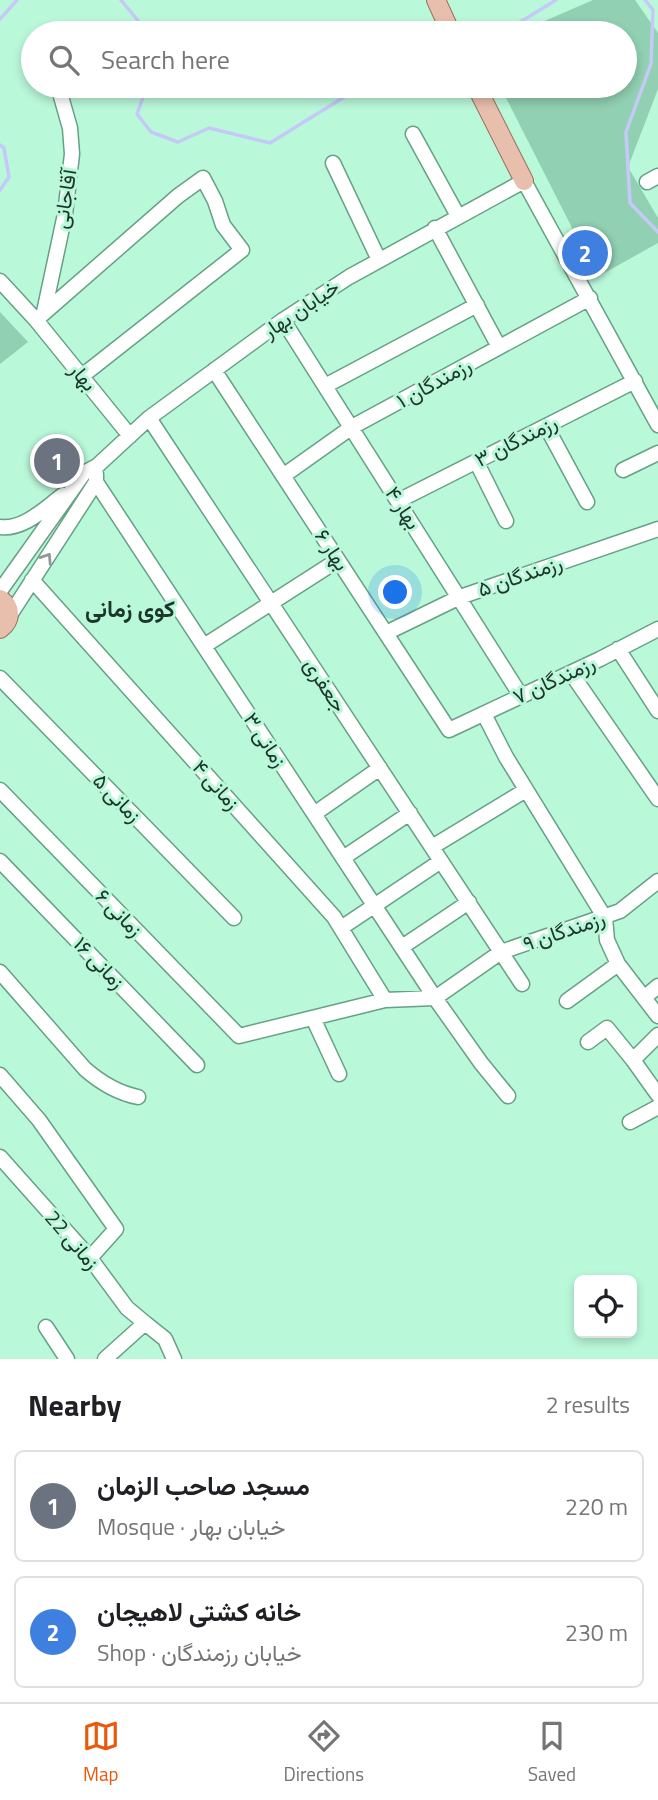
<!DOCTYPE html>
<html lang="en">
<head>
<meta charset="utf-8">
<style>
	:root { --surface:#fff; --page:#f6f6f6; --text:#202124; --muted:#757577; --line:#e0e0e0; --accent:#ea580c }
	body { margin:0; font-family:"Titillium Web",Vazirmatn,sans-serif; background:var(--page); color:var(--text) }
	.controls { position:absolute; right:21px; bottom:21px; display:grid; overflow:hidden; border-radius:10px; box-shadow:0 4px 10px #0003 }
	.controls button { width:63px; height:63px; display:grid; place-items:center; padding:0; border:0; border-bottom:2px solid var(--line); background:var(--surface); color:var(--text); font:35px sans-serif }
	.you { position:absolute; left:396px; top:593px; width:24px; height:24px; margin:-18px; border:5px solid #fff; border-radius:50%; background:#1a73e8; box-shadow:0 0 0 10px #1a73e833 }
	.badge { display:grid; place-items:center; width:46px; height:46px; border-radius:50%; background:var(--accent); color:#fff; font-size:23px; font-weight:700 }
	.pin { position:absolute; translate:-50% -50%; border:4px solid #fff; box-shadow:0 2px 7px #0006 }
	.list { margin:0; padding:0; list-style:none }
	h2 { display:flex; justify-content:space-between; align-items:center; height:91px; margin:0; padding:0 28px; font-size:30px }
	h2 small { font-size:23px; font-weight:400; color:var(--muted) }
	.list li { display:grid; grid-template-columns:46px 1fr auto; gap:21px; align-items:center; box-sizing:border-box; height:112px; margin:0 14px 14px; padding:0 14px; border:2px solid var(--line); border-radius:10px }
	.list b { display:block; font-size:26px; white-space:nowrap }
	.list p { margin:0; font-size:23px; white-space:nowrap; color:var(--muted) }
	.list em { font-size:23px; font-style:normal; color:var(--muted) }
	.icon { flex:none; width:38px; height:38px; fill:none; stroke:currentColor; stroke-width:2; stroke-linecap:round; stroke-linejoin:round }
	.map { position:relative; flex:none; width:658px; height:1359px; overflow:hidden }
	.search { position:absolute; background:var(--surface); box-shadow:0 4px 10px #0003; left:21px; right:21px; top:21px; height:77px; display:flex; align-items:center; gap:18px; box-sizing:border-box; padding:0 24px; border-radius:38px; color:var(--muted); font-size:26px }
	.sheet { height:343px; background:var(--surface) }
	nav { display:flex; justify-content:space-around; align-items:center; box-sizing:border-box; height:98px; border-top:2px solid var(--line); background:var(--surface); font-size:19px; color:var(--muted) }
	nav a { display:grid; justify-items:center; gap:4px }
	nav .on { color:var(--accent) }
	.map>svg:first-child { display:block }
	.green { fill:#91d0b2 }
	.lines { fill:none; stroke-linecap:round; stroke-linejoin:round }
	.stream { stroke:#c6c8f8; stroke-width:3.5 }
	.minor-casing { stroke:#66a186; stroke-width:17 }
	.major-casing { stroke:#97725c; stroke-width:20 }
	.minor { stroke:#fff; stroke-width:14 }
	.major { stroke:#e8bead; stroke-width:18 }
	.oneway { stroke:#8e9a95 }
	.labels { text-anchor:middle; stroke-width:6; stroke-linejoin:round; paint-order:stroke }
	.street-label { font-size:21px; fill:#1d362b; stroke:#baf8da }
	.neighbourhood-label { font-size:23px; font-weight:bold; fill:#1d362b; stroke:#baf8da }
</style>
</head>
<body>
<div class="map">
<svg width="658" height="1359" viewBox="0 0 658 1359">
	<rect width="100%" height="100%" fill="#baf8da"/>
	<path class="green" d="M 593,0 L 635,0 L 658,33 L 658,89 L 628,167 L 658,218 L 658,243 L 597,277 L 500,86 L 625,86 L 625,33 L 517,33 Z
		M 0,312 L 28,342 L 0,364 Z"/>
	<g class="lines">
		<path class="stream" d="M 121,0 L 148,33
			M 645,0 L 653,10 L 651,64 L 626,132 L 630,203 L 658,232
			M 0,19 L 17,0
			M 493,33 L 517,24 L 556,0
			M 147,86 L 137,114 L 151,132 L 178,142 L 209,128 L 270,143 L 362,86
			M 0,145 L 4,148 L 9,177 L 0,190"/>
		<g class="minor-casing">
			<path id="minor" d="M 413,134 L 458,216
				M 333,163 L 379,260
				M 647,182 L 658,176
				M 435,228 L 499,347
				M 0,281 L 36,320 L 130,436
				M 44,312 L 65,214 L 72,154 L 70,128 L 58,86
				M 36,320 L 178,196 L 203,178 L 215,201 L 223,225 L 242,250 L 82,376
				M 283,320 L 521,696
				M 214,370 L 449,730 L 600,659 L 658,629
				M 325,386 L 477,305
				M 149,418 L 522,984
				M 546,426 L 587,502
				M 476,461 L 506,521
				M 623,470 L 658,453
				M 283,476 L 352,427 L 590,298
				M 96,482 L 435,998 L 481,1063 L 508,1096
				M 398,501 L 635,381
				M 0,527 C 24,530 45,508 63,495
				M 32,580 L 334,917 L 385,1000
				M 0,591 L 84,473 L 97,466 L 149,418 L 283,320 L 349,277 L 524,181 L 658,425
				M 10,615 L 96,482 L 96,474
				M 386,633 L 460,597 L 658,529
				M 204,646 L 338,560
				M 618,649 L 658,711
				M 571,673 L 658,799
				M 0,678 L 234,918
				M 484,714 L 506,757 L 605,918 L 607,940 L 618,964 L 658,1016
				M 0,790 L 239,1036 L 385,1000 L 435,998 L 501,952 L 620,911 L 658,881
				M 314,814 L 380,768
				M 432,847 L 526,790
				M 343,858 L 410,813
				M 0,861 L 197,1065
				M 341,928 L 441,861
				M 402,947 L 469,902
				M 0,972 L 85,1069 C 101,1083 118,1093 138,1097
				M 645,997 L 658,986
				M 567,1001 L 618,964
				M 313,1018 L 339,1074
				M 658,1035 L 633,1060 L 658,1095
				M 588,1042 L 607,1028 L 633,1060
				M 0,1075 L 39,1120 L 116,1229 L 90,1258
				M 630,1122 L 658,1107
				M 0,1157 L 90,1258 L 127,1308 L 145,1323
				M 46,1327 L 67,1359
				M 105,1359 L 145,1323 L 165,1339 L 174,1359"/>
		</g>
		<g class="major-casing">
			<path id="major" d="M 436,0 L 451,33
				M 476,86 L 524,181
				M 0,599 C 12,607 12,620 0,629"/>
		</g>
		<use href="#minor" class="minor"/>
		<use href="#major" class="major"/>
	</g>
	<defs><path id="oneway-chevron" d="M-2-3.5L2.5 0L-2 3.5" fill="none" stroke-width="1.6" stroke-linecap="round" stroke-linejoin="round" transform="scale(1.75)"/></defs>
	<use class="oneway" href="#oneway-chevron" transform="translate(47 558) rotate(-57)"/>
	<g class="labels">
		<g class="street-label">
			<text transform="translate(65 199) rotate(-81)" y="7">آقاجانی</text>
			<text transform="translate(301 309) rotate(-34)" y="7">خیابان بهار</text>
			<text transform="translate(83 377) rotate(50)" y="7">بهار</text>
			<text transform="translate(434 383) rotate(-29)" y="7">رزمندگان ۱</text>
			<text transform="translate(516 441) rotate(-27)" y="7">رزمندگان ۳</text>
			<text transform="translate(403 508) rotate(57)" y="7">بهار ۴</text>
			<text transform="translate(332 550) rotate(57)" y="7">بهار ۶</text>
			<text transform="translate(520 576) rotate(-19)" y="7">رزمندگان ۵</text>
			<text transform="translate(554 680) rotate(-25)" y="7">رزمندگان ۷</text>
			<text transform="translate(325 685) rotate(57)" y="7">جعفری</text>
			<text transform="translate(265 740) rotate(57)" y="7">زمانی ۳</text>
			<text transform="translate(216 785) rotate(48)" y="7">زمانی ۴</text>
			<text transform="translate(117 798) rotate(46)" y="7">زمانی ۵</text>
			<text transform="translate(119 913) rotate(46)" y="7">زمانی ۶</text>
			<text transform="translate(564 931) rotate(-19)" y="7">رزمندگان ۹</text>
			<text transform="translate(99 963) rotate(46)" y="7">زمانی ۱۶</text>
			<text transform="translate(72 1240) rotate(49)" y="7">زمانی 22</text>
		</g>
		<g class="neighbourhood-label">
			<text x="130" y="617">کوی زمانی</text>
		</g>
	</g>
</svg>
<div class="controls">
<button><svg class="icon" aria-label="locate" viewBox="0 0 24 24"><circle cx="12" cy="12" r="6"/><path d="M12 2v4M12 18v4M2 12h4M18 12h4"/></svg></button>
</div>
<div class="you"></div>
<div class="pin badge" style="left:57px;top:461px;background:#6b7280">1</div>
<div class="pin badge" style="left:585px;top:253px;background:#3f7fe0">2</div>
<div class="search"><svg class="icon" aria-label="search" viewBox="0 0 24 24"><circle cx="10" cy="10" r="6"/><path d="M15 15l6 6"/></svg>Search here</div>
</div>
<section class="sheet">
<h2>Nearby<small>2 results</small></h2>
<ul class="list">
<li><span class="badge" style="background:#6b7280">1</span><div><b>مسجد صاحب الزمان</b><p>Mosque · خیابان بهار</p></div><em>220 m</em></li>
<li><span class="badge" style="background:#3f7fe0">2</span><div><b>خانه کشتی لاهیجان</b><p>Shop · خیابان رزمندگان</p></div><em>230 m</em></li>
</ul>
</section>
<nav>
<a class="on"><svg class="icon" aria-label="map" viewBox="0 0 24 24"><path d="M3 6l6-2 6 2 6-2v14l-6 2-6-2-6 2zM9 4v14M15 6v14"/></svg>Map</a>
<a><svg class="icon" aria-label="directions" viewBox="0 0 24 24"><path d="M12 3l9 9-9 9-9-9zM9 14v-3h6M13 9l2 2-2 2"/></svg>Directions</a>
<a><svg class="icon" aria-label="saved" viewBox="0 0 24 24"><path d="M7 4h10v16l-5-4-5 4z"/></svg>Saved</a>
</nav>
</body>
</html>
